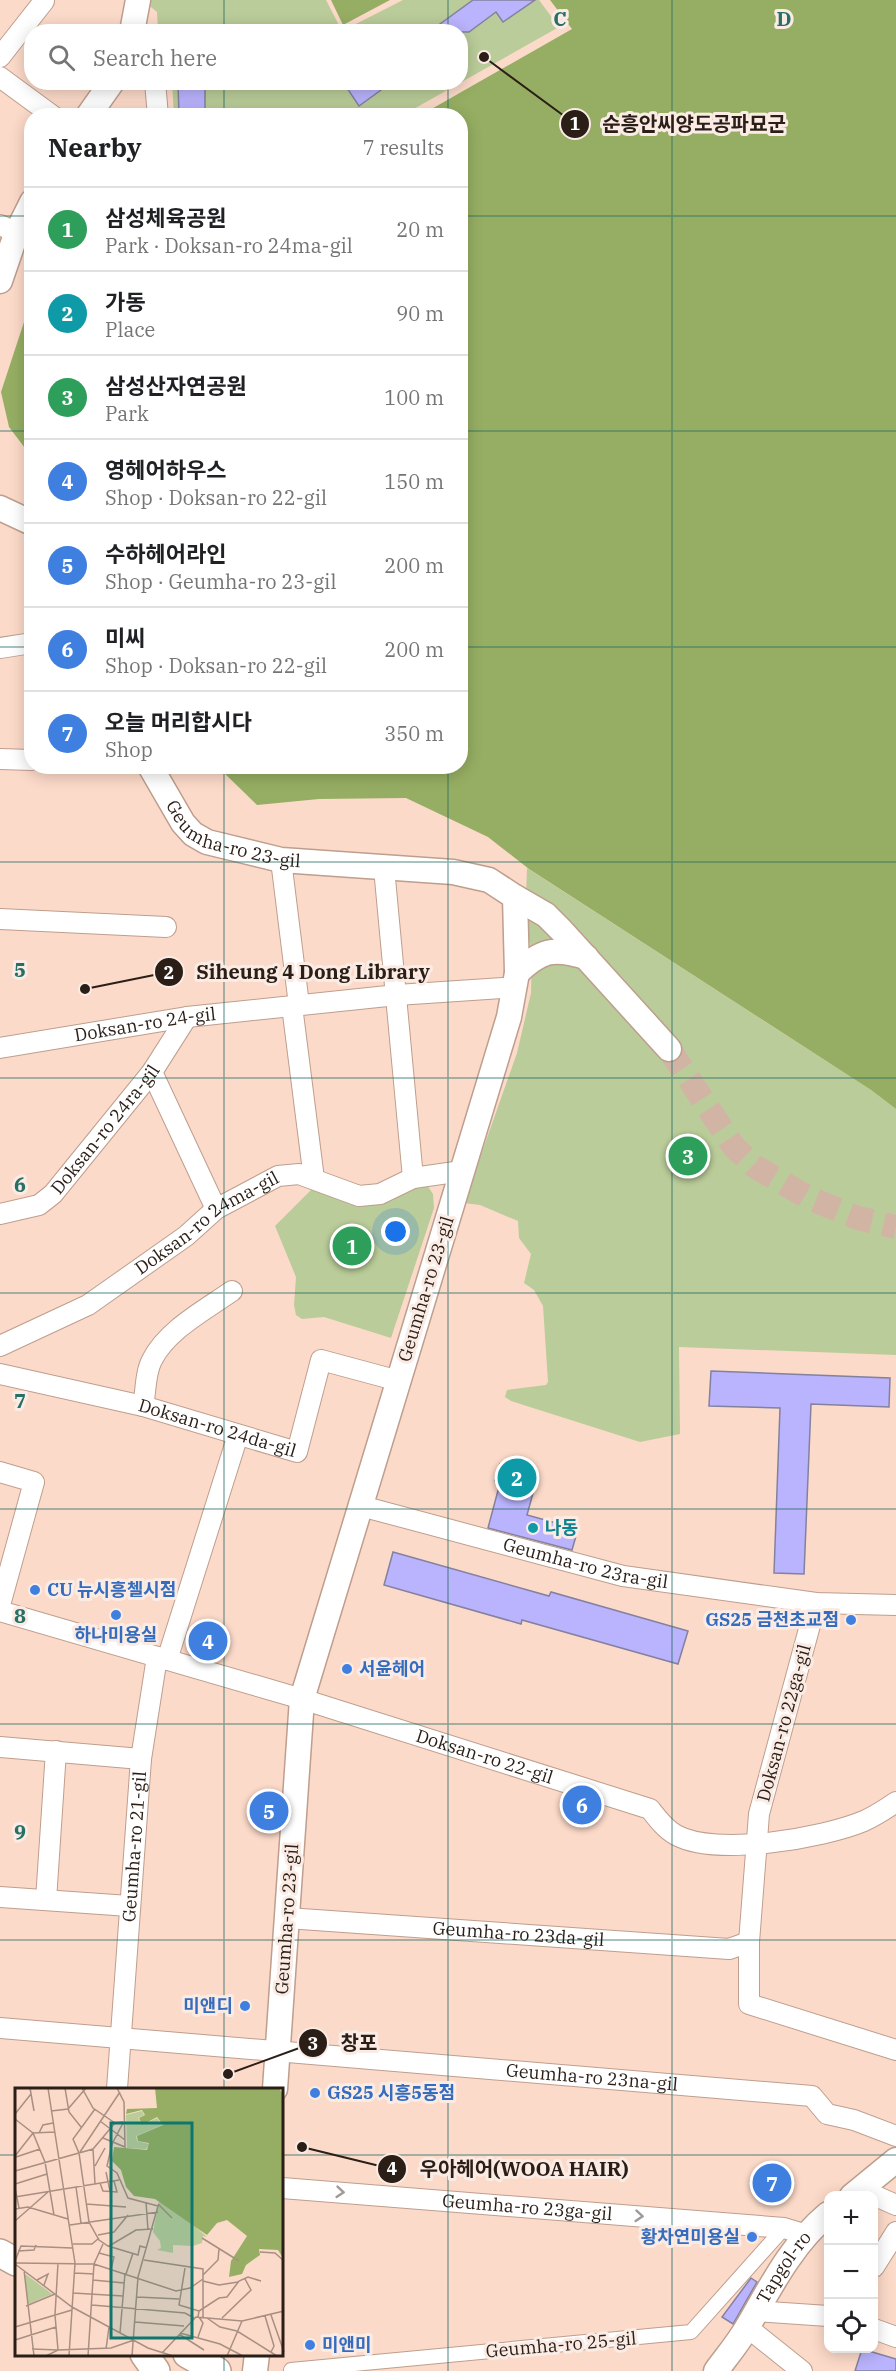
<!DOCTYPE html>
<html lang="en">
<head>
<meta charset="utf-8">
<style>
	:root { --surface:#fff; --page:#f6f6f6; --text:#202124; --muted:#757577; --line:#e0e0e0; --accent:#286f65 }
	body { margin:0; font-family:"IBM Plex Serif","Noto Sans KR",serif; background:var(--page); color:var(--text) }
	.controls { position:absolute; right:18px; bottom:18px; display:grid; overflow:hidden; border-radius:12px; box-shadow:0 3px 15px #0003 }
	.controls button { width:54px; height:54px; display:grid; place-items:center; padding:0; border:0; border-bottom:2px solid var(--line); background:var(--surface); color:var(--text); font:30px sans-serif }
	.you { position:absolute; left:396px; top:1232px; width:21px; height:21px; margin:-15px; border:4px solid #fff; border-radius:50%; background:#1a73e8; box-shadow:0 0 0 9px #1a73e833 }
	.badge { display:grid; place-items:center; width:39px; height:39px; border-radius:50%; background:var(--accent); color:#fff; font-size:20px; font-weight:700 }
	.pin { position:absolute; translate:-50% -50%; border:3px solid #fff; box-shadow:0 2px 6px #0006 }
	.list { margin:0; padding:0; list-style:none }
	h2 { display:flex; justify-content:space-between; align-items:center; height:78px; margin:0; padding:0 24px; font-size:26px }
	h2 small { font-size:20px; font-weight:400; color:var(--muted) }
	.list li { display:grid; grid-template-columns:39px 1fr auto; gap:18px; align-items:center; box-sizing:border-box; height:84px; padding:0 24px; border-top:2px solid var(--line) }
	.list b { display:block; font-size:22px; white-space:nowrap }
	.list p { margin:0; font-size:20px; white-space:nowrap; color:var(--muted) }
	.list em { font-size:20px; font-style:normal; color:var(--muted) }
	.icon { flex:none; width:33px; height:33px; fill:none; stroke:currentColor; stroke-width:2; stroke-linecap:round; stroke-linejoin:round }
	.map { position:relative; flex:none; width:896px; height:2371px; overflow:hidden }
	.search { position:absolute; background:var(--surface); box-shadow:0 3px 15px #0003; left:24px; top:24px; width:444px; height:66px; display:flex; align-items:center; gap:15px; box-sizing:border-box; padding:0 21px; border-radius:24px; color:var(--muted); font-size:22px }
	.panel { position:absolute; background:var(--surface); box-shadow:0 3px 15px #0003; left:24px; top:108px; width:444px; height:666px; border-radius:24px }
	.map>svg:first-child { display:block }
	.green { fill:#bacc99 }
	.forest { fill:#96ae63 }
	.building { fill:#bab3fd; stroke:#83819f; stroke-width:1.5 }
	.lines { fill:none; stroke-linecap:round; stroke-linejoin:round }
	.tertiary-tunnel { stroke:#d2b4a5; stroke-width:24; stroke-dasharray:24 12; stroke-linecap:butt }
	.pedestrian-casing { stroke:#be9e8d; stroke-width:16 }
	.minor-casing { stroke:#be9e8d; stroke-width:22 }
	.tertiary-casing { stroke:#be9e8d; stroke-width:27 }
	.secondary-casing { stroke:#be9e8d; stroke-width:30 }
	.pedestrian { stroke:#fff; stroke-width:14 }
	.minor { stroke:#fff; stroke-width:20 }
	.tertiary { stroke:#fff; stroke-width:24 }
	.secondary { stroke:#fff; stroke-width:27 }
	.oneway { stroke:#9f9a97 }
	.grid { fill:none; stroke:#286f65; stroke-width:1.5; stroke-opacity:0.55 }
	.culture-dot { fill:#0f9aa8; stroke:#faece5; stroke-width:2 }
	.shop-dot { fill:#3f7fe0; stroke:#faece5; stroke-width:2 }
	.labels { text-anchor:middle; stroke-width:6; stroke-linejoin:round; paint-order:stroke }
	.street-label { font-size:18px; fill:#2a1e17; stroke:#faece5 }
	.culture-label { font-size:18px; font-weight:bold; fill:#0d838f; stroke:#faece5; text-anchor:start }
	.shop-label { font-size:18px; font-weight:bold; fill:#366cbe; stroke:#faece5; text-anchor:start }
	.inset-road { fill:none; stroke:#a88f82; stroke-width:1.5 }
	.view { fill:#0f766e; fill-opacity:0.15; stroke:#0f766e; stroke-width:3 }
	.inset-edge { fill:none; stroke:#2a1e17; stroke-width:3 }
	.grid-label { font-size:20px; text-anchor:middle; font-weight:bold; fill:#286f65; stroke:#faece5; stroke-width:6; stroke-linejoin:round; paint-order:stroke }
	.leader { fill:none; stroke:#2a1e17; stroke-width:2 }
	.callout-dot { fill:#2a1e17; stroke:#faece5; stroke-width:2 }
	.mark-label { font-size:18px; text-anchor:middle; font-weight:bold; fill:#fff }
	.callout-label { font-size:20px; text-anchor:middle; font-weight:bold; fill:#2a1e17; stroke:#faece5; stroke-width:6; stroke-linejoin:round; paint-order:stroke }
</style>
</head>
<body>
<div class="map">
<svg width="896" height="2371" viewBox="0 0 896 2371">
	<rect width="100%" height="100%" fill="#fcdac9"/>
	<path class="green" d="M 147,0 L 326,0 L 342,31 L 403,0 L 539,0 L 559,27 L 403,115 L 174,115 L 172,83 L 460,82 L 460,32 L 158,31 L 157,12 L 146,3 Z
		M 527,868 L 871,1090 L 896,1109 L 896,1355 L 679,1347 L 680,1434 L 640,1442 L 511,1401 L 505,1397 L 507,1390 L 546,1385 L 548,1382 L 543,1306 L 534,1290 L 524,1283 L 531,1254 L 519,1238 L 518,1221 L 480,1205 L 464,1203 L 517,1053 L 531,993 L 532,951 L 525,924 Z
		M 320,1181 L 344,1191 L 425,1182 L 433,1194 L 434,1208 L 391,1338 L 324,1317 L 302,1319 L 296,1315 L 294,1305 L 296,1277 L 275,1226 Z"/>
	<path class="forest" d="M 331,0 L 390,0 L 343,25 Z
		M 550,0 L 896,0 L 896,1109 L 871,1090 L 529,869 L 488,837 L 406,798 L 319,799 L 257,805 L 218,767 L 460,766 L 460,116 L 421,115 L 572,29 Z
		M 31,274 L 32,456 L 31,456 L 9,427 L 1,392 L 25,319 Z"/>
	<path class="building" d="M 473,0 L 535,0 L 503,22 L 496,12 L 469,32 L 429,32 Z
		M 178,82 L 205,82 L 205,116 L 179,116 Z
		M 343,82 L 392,82 L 359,106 Z
		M 711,1371 L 890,1378 L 889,1407 L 811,1404 L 804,1574 L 774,1573 L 780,1408 L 709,1406 Z
		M 500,1464 L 538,1475 L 527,1515 L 578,1529 L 572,1550 L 488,1528 L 500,1483 L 495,1481 Z
		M 393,1552 L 549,1596 L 551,1592 L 688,1631 L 678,1664 L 522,1620 L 521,1624 L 384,1585 Z
		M 751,2278 L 757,2282 L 733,2324 L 722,2317 Z
		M 862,2349 L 896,2359 L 896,2371 L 855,2371 Z"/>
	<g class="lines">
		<path class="tertiary-tunnel" d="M 669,1049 L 734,1147 L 754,1166 L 809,1198 L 858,1218 L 896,1227"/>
		<g class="pedestrian-casing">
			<path id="pedestrian" d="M 291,2370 L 691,2332 L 784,2228"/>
		</g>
		<g class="minor-casing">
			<g id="minor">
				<path d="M 0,57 L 44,1"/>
				<path d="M 0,77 L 53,116"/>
				<path d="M 155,82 L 158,116"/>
				<path d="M 0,225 L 32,240"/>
				<path d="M 0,648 L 32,643"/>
				<path d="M 0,759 L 32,760"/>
				<path d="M 281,860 L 299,1005"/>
				<path d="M 384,868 L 413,1178"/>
				<path d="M 0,919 L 166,927"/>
				<path d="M 292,1006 L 314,1179"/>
				<path id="s1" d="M 0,1048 L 187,1017 L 397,995 L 516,987"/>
				<path d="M 152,1072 L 216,1209"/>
				<path id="s2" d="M 0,1214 L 39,1205 L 53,1194 L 152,1072 L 187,1017"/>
				<path id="s3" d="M 0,1346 L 88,1305 L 186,1236 L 216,1209 L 278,1176 L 299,1174 L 359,1196 L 380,1194 L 413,1178 L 462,1171"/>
				<path id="s4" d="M 0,1374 L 143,1406 L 297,1452 L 321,1360 L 399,1381"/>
				<path d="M 143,1406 C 146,1392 145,1373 152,1360 C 167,1330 205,1310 232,1291"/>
				<path d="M 0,1472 L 34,1482 L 0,1605"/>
				<path id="s5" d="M 361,1506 L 623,1576 L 816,1603 L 896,1605"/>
				<path d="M 816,1603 L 759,1814 L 749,1942 L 749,2004 L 896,2050"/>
				<path id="s6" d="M 0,1611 L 302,1699 L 650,1809 C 657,1818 665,1829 676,1835 C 716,1857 823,1838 864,1821 C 875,1816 886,1809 896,1802"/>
				<path d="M 167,1660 L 238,1435"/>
				<path d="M 0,1747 L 141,1759"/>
				<path d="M 0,1897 L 129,1906"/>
				<path d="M 46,1900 L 56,1751"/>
				<path id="s7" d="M 287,1918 L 729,1949 L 749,1942"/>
				<path id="s8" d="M 0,2028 L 812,2096 L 827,2114 L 854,2120 L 896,2136"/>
				<path id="s9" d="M 117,2089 L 141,1759 L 157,1657"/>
				<path id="s10" d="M 282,2188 L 784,2228 L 807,2235"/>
				<path d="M 860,2189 L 896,2205"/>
				<path d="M 874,2267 L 896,2232"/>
				<path d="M 756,2311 L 828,2316"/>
				<path d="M 747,2327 L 802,2371"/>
				<path d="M 874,2329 L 896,2337"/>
			</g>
		</g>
		<g class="tertiary-casing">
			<g id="tertiary">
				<path d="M 132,32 L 138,0"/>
				<path d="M 88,116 L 112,82"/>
				<path d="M 0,281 L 16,234 L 32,202"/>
				<path d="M 0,508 L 32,523"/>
				<path id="s11" d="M 150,766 L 183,823 L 193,834 L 207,842 L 281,860 L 453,872 L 489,880 L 515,897 L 517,973 L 509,1017 L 302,1699 L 275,2089"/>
				<path d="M 515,897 L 546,915 L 561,930 L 669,1049"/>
				<path d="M 517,973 C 541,950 553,947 586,957"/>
				<path d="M 852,2196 L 896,2160"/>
				<path d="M 255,2371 L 257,2354"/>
				<path id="s12" d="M 716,2371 C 727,2356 739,2342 748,2326 C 771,2286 792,2244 828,2214"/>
			</g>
		</g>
		<g class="secondary-casing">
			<path id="secondary" d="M 0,2253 L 16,2262
				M 144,2354 L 156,2371
				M 187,2354 L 217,2371"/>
		</g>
		<use href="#pedestrian" class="pedestrian"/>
		<use href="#minor" class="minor"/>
		<use href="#tertiary" class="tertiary"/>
		<use href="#secondary" class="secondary"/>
	</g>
	<defs><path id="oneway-chevron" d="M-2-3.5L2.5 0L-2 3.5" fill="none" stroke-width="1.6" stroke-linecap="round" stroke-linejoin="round" transform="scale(1.5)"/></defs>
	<g class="oneway">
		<use href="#oneway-chevron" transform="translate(340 2192) rotate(5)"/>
		<use href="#oneway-chevron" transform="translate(639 2216) rotate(5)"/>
	</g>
	<path class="grid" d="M 224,0 L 224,32M 448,0 L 448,32M 672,0 L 672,2371M 224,82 L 224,116M 448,82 L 448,116M 0,216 L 32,216M 460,216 L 896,216M 0,431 L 32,431M 460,431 L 896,431M 0,647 L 32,647M 460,647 L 896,647M 224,766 L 224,2089M 448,766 L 448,2371M 0,862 L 896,862M 0,1078 L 896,1078M 0,1293 L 896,1293M 0,1509 L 896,1509M 0,1724 L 896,1724M 0,1940 L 896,1940M 0,2155 L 16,2155M 282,2155 L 896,2155M 224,2354 L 224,2371"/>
	<circle class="culture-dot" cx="533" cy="1528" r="6"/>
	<g class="shop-dot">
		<circle cx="35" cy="1590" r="6"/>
		<circle cx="116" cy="1615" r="6"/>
		<circle cx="851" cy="1620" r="6"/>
		<circle cx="347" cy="1669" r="6"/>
		<circle cx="245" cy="2006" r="6"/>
		<circle cx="315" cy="2093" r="6"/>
		<circle cx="752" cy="2237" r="6"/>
		<circle cx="310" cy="2345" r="6"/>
	</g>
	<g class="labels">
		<g class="street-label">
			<text dy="6" stroke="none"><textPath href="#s11" startOffset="117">Geumha-ro 23-gil</textPath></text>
			<text dy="6" stroke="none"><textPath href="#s1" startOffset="147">Doksan-ro 24-gil</textPath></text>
			<text dy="6" stroke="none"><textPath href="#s2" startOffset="141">Doksan-ro 24ra-gil</textPath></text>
			<text dy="6" stroke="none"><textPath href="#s3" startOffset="242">Doksan-ro 24ma-gil</textPath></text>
			<text transform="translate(426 1289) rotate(-73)" y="6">Geumha-ro 23-gil</text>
			<text dy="6" stroke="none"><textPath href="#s4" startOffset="224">Doksan-ro 24da-gil</textPath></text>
			<text dy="6" stroke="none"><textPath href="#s5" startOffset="232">Geumha-ro 23ra-gil</textPath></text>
			<text transform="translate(784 1723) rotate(-75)" y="6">Doksan-ro 22ga-gil</text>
			<text dy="6" stroke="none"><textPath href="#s6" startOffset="506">Doksan-ro 22-gil</textPath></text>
			<text dy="6" stroke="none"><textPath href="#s9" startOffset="243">Geumha-ro 21-gil</textPath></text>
			<text transform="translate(287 1919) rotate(-86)" y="6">Geumha-ro 23-gil</text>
			<text dy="6" stroke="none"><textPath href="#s7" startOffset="232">Geumha-ro 23da-gil</textPath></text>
			<text dy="6" stroke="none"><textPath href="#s8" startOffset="594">Geumha-ro 23na-gil</textPath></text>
			<text dy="6" stroke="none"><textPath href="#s10" startOffset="246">Geumha-ro 23ga-gil</textPath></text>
			<text dy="6" stroke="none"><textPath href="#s12" startOffset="124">Tapgol-ro</textPath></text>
			<text transform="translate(561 2345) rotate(-5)" y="6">Geumha-ro 25-gil</text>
		</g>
		<g class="culture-label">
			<text x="545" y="1534">나동</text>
		</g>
		<g class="shop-label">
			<text x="47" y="1596">CU 뉴시흥첼시점</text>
			<text x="839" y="1626" text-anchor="end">GS25 금천초교점</text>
			<text x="116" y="1641" text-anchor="middle">하나미용실</text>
			<text x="359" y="1675">서윤헤어</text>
			<text x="233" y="2012" text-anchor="end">미앤디</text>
			<text x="327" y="2099">GS25 시흥5동점</text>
			<text x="740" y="2243" text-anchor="end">황차연미용실</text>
			<text x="322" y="2351">미앤미</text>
		</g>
	</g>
	<g transform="translate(15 2088)">
		<rect width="268" height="268" fill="#fcdac9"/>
		<path d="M 127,23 L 129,27 L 123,30 L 127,37 L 142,30 L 147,37 L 121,48 L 122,53 L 134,56 L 131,61 L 112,60 L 111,27 ZM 144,113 L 175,134 L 192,149 L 188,148 L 187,155 L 178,158 L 158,157 L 158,165 L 142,162 L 146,160 L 145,153 L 138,144 ZM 9,185 L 37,206 L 13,216 Z" fill="#bacc99"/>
		<path d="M 140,0 L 264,0 L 269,8 L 268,170 L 263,162 L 244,161 L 245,167 L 231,177 L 227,186 L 214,189 L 216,173 L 232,148 L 212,132 L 202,135 L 192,147 L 140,111 L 119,108 L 111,99 L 106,82 L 97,73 L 99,59 L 132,62 L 134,55 L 123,53 L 122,48 L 148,37 L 142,29 L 127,37 L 124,30 L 130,27 L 127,22 L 111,26 L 112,21 L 142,20 Z" fill="#96ae63"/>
		<path class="inset-road" d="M 15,0 L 19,23M 33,0 L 60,175 L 54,268M 50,0 L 54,24 L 66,39M 67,0 L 78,20 L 100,35 L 108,34M 80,21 L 58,51 L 64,65 L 74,134 L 84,152 L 93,158 L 123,167 L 125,158 L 132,160M 36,23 L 53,21 L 71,0M 0,26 L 16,6M 0,31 L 18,45 L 40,44M 85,33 L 110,52M 108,35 L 97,56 L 92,78 L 102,85 L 113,110 L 143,118 L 123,189 L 117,268M 24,45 L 28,37 L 38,35M 88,50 L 110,59 L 109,14 L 102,0M 78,61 L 80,96M 65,64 L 105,4M 0,68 L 18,45 L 30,74 L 39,127M 1,69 L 25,61M 80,78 L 90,60M 0,83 L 78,61 L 100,35M 91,84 L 95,103M 85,95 L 88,103 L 102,104 L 99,93M 0,96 L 32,86M 61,99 L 66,135M 0,100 L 4,120M 0,109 L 104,92M 131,114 L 133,142M 71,116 L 111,119M 143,116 L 157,130M 0,121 L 13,119 L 53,131M 0,133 L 33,104M 55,137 L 143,124M 83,147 L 99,144 L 113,127M 187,150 L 224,173M 58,156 L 77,156 L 84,150M 94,158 L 121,142 L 138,141M 3,163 L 19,162 L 21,157M 245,164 L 260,165 L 269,173M 84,165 L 99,169 L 96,181M 129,172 L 188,181 L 188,229M 0,173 L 6,158 L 57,160M 1,175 L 79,176 L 161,203 L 175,200 L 188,191M 0,176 L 57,219 L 133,260 L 158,268M 170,180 L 164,217 L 184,223M 9,182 L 19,268M 60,185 L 79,186M 111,186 L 118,165M 188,187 L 203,172 L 204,161M 22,192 L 33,186 L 29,197M 78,192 L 109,195M 188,193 L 204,197 L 223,194M 58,205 L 108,208M 122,209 L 164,211M 77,217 L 170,225 L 179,230M 11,218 L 40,206M 256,227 L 269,264M 250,228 L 259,258 L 256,264M 183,229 L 184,223 L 204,210 L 212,209 L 224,193 L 233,189 L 246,193M 192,230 L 205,239 L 222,243 L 262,268M 207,230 L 236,202 L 230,191M 120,234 L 169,238M 0,239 L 57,222M 105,245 L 110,185M 165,245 L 205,256 L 228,268M 164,246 L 189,262M 183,249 L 188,235 L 184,229M 0,252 L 41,239M 17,261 L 43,262 L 40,227 L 43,175M 91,261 L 94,239M 147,265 L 181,229 L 227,233 L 269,223M 31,268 L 43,262 L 96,260 L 119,252M 73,268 L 79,176 L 88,156M 212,268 L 227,233"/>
		<path class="view" d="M 96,35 L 177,35 L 177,250 L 96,250 Z"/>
		<rect width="268" height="268" class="inset-edge"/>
	</g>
	<g class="grid-label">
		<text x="560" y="26">C</text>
		<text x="784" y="26">D</text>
		<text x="20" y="977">5</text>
		<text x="20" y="1192">6</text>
		<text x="20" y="1408">7</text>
		<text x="20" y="1623">8</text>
		<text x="20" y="1839">9</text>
	</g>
	<path class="leader" d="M484 57L575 124M85 989L169 972M228 2074L313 2043M302 2147L392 2169"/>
	<g class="callout-dot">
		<circle cx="484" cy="57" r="6"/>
		<circle cx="85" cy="989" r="6"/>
		<circle cx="228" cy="2074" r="6"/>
		<circle cx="302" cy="2147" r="6"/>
		<circle cx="575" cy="124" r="15"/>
		<circle cx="169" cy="972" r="15"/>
		<circle cx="313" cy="2043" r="15"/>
		<circle cx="392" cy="2169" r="15"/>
	</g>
	<g class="mark-label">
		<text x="575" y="130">1</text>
		<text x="169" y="979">2</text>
		<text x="313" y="2050">3</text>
		<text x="392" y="2175">4</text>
	</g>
	<g class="callout-label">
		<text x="694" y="131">순흥안씨양도공파묘군</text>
		<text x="313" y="979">Siheung 4 Dong Library</text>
		<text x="359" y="2050">창포</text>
		<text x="524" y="2176">우아헤어(WOOA HAIR)</text>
	</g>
</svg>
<div class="controls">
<button>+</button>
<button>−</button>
<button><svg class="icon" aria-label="locate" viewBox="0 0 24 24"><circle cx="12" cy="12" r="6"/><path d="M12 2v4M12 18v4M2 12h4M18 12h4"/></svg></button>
</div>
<div class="you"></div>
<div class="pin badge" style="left:352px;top:1246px;background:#2e9e5b">1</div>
<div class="pin badge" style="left:517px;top:1478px;background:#0f9aa8">2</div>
<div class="pin badge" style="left:688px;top:1156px;background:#2e9e5b">3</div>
<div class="pin badge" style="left:208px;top:1641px;background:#3f7fe0">4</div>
<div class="pin badge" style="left:269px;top:1811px;background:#3f7fe0">5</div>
<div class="pin badge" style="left:582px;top:1805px;background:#3f7fe0">6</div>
<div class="pin badge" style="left:772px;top:2183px;background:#3f7fe0">7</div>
<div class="search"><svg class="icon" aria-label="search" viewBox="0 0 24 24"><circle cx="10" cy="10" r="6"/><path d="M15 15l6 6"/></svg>Search here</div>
<section class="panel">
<h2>Nearby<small>7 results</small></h2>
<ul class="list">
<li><span class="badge" style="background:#2e9e5b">1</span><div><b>삼성체육공원</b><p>Park · Doksan-ro 24ma-gil</p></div><em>20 m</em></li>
<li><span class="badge" style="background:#0f9aa8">2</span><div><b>가동</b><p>Place</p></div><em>90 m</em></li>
<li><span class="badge" style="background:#2e9e5b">3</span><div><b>삼성산자연공원</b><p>Park</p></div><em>100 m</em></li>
<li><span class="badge" style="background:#3f7fe0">4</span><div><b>영헤어하우스</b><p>Shop · Doksan-ro 22-gil</p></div><em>150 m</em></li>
<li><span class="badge" style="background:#3f7fe0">5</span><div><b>수하헤어라인</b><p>Shop · Geumha-ro 23-gil</p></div><em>200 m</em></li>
<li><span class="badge" style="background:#3f7fe0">6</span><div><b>미씨</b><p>Shop · Doksan-ro 22-gil</p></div><em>200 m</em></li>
<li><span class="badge" style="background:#3f7fe0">7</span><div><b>오늘 머리합시다</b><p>Shop</p></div><em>350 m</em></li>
</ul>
</section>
</div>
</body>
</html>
